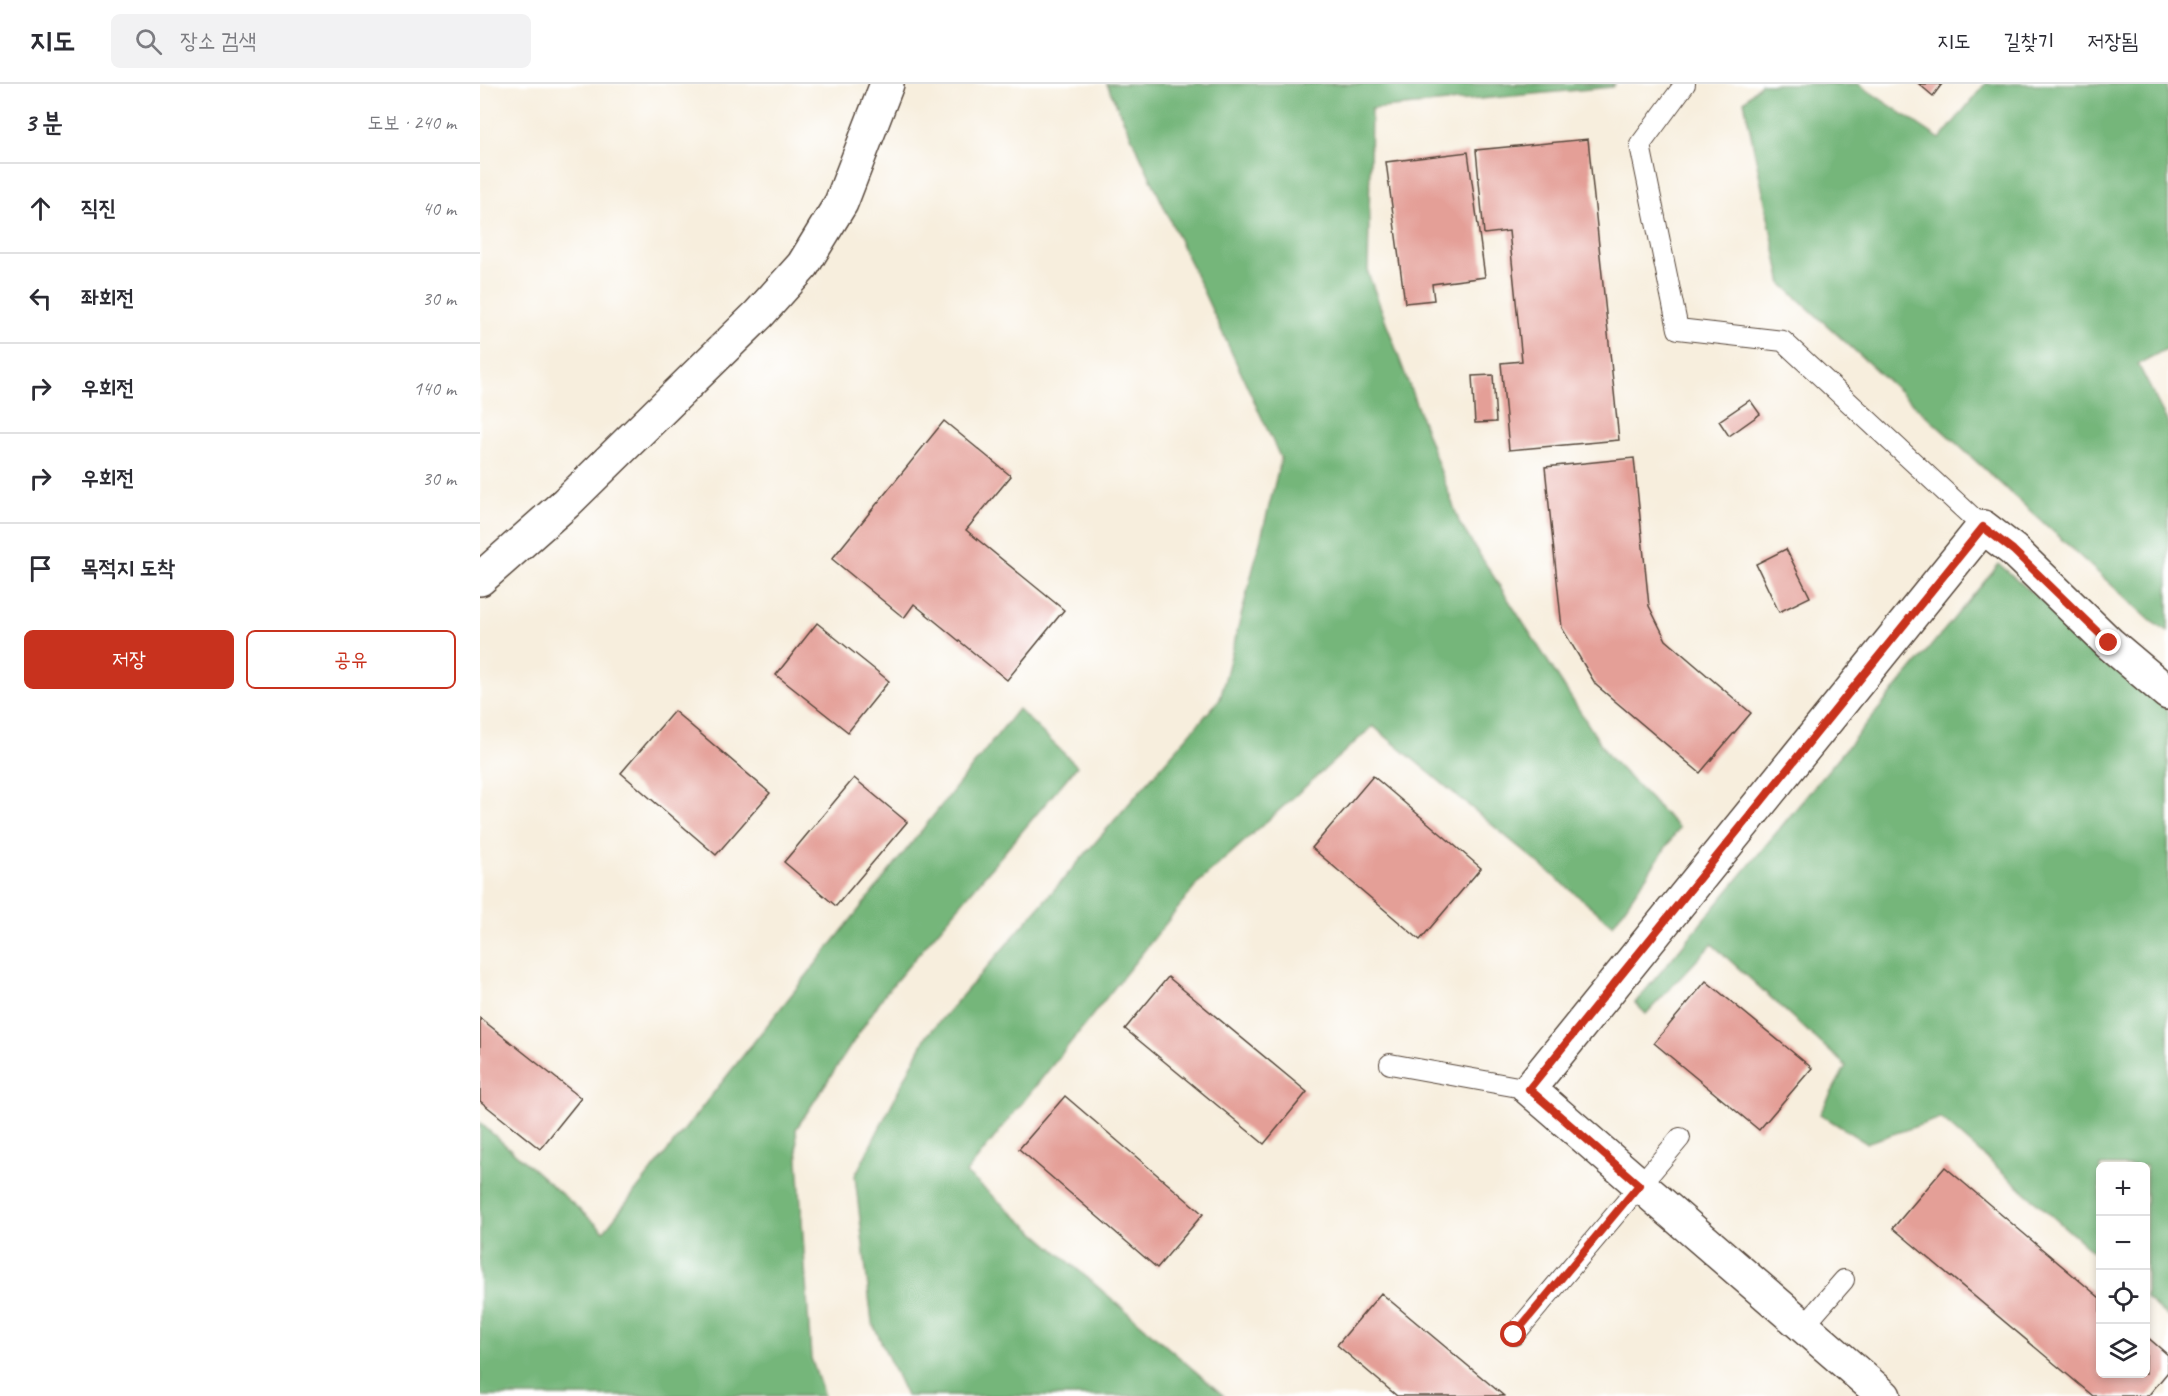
<!DOCTYPE html>
<html lang="ko">
<head>
<meta charset="utf-8">
<style>
	:root { --surface:#fff; --page:#f2f2f3; --text:#2b2b33; --muted:#7c7c81; --line:#e1e1e2; --accent:#c8321e }
	body { margin:0; font-family:Caveat,"Poor Story",sans-serif; background:var(--page); color:var(--text) }
	.controls { position:absolute; right:18px; bottom:18px; display:grid; overflow:hidden; border-radius:9px; box-shadow:0 3px 9px #0003 }
	.controls button { width:54px; height:54px; display:grid; place-items:center; padding:0; border:0; border-bottom:2px solid var(--line); background:var(--surface); color:var(--text); font:30px sans-serif }
	.stop { position:absolute; width:18px; height:18px; margin:-14px; border:4px solid #c8321e; border-radius:50%; background:#fff }
	.stop.end { background:#c8321e; border-color:#fff; box-shadow:0 2px 6px #0008 }
	.list { margin:0; padding:0; list-style:none }
	h2 { display:flex; justify-content:space-between; align-items:center; height:78px; margin:0; padding:0 24px; font-size:26px }
	h2 small { font-size:20px; font-weight:400; color:var(--muted) }
	.list li { display:grid; grid-template-columns:39px 1fr auto; gap:18px; align-items:center; box-sizing:border-box; height:90px; padding:0 24px; border-top:2px solid var(--line) }
	.list b { display:block; font-size:22px; white-space:nowrap }
	.list em { font-size:20px; font-style:normal; color:var(--muted) }
	.actions { display:flex; gap:12px; padding:18px 24px }
	.actions a { flex:1; padding:14px 0; border:2px solid var(--accent); border-radius:9px; text-align:center; font-size:21px; color:var(--accent) }
	.actions .main { background:var(--accent); color:#fff }
	.icon { flex:none; width:33px; height:33px; fill:none; stroke:currentColor; stroke-width:2; stroke-linecap:round; stroke-linejoin:round }
	.map { position:relative; flex:none; width:1688px; height:1312px; overflow:hidden }
	header { display:flex; align-items:center; gap:36px; box-sizing:border-box; height:84px; padding:0 30px; background:var(--surface); border-bottom:2px solid var(--line) }
	header strong { font-size:28px }
	nav { display:flex; gap:33px; margin-inline-start:auto; font-size:21px }
	.search { width:420px; height:54px; background:var(--page); display:flex; align-items:center; gap:15px; box-sizing:border-box; padding:0 21px; border-radius:9px; color:var(--muted); font-size:22px }
	main { display:flex }
	aside { flex:1; background:var(--surface) }
	.map>svg:first-child { display:block }
	.forest { fill:#74b67a; stroke:#58704c; stroke-width:1.5 }
	.building { fill:#e49f97 }
	.lines { fill:none; stroke-linecap:round; stroke-linejoin:round }
	.service-casing { stroke:#57473b; stroke-width:22 }
	.minor-casing { stroke:#57473b; stroke-width:36 }
	.service { stroke:#fff; stroke-width:20 }
	.minor { stroke:#fff; stroke-width:33 }
	.route { stroke:#c8321e; stroke-width:8 }
</style>
</head>
<body>
<header>
<strong>지도</strong>
<div class="search"><svg class="icon" aria-label="search" viewBox="0 0 24 24"><circle cx="10" cy="10" r="6"/><path d="M15 15l6 6"/></svg>장소 검색</div>
<nav><a>지도</a><a>길찾기</a><a>저장됨</a></nav>
</header>
<main>
<aside>
<h2>3 분<small>도보 · 240 m</small></h2>
<ul class="list">
<li><svg class="icon" aria-label="ahead" viewBox="0 0 24 24"><path d="M12 20V5M6 11l6-6 6 6"/></svg><div><b>직진</b></div><em>40 m</em></li>
<li><svg class="icon" aria-label="left" viewBox="0 0 24 24"><path d="M17 20v-9H6M10 6l-5 5 5 5"/></svg><div><b>좌회전</b></div><em>30 m</em></li>
<li><svg class="icon" aria-label="right" viewBox="0 0 24 24"><path d="M7 20v-9h11M14 6l5 5-5 5"/></svg><div><b>우회전</b></div><em>140 m</em></li>
<li><svg class="icon" aria-label="right" viewBox="0 0 24 24"><path d="M7 20v-9h11M14 6l5 5-5 5"/></svg><div><b>우회전</b></div><em>30 m</em></li>
<li><svg class="icon" aria-label="arrive" viewBox="0 0 24 24"><path d="M6 21V4h12l-3 4 3 4H6"/></svg><div><b>목적지 도착</b></div></li>
</ul>
<div class="actions"><a class="main">저장</a><a>공유</a></div>
</aside>
<div class="map">
<svg width="1688" height="1312" viewBox="0 0 1688 1312">
	<rect width="100%" height="100%" fill="#fff"/>
	<filter id="ink" filterUnits="userSpaceOnUse"><feTurbulence type="fractalNoise" baseFrequency=".0167" numOctaves="2"/><feDisplacementMap in="SourceGraphic" scale="12" xChannelSelector="R" yChannelSelector="G"/><feConvolveMatrix kernelMatrix="1 2 1 2 8 2 1 2 1" color-interpolation-filters="sRGB"/></filter>
	<filter id="wash" filterUnits="userSpaceOnUse"><feTurbulence type="fractalNoise" baseFrequency=".008" numOctaves="4" result="noise"/><feDisplacementMap in="SourceGraphic" scale="24" xChannelSelector="R" yChannelSelector="G"/><feGaussianBlur stdDeviation="1.35" result="paint"/><feColorMatrix in="noise" values="0 0 0 0 0 0 0 0 0 0 0 0 0 0 0 0 0 1.4 0 .05"/><feComposite in="paint" operator="in"/></filter>
	<g filter="url(#wash)">
		<rect width="100%" height="100%" fill="#f7eedd"/>
		<path class="forest" d="M 627,0 L 1135,0 L 1132,3 L 891,25 L 888,189 L 980,440 L 1129,673 L 1199,744 L 1133,841 L 893,642 L 719,798 L 486,1089 L 744,1312 L 426,1312 L 392,1238 L 375,1092 L 446,953 L 740,615 L 801,375 Z
			M 1281,0 L 1378,0 L 1460,55 L 1505,0 L 1688,0 L 1688,264 L 1658,280 L 1688,339 L 1688,548 L 1672,538 L 1302,200 L 1264,17 Z
			M 1519,480 L 1688,627 L 1688,1233 L 1666,1214 L 1666,1082 L 1620,1082 L 1620,1174 L 1461,1034 L 1386,1059 L 1340,1030 L 1366,982 L 1232,860 L 1166,930 L 1155,919 Z
			M 538,625 L 597,682 L 404,911 L 316,1045 L 331,1274 L 344,1312 L 0,1312 L 0,1039 L 124,1147 Z"/>
		<g id="blocks">
			<path class="building" d="M 1439,0 L 1462,0 L 1453,12 Z
				M 1108,55 L 1139,356 L 1029,366 L 1021,279 L 1042,277 L 1029,147 L 1004,150 L 996,66 Z
				M 988,68 L 1005,193 L 952,200 L 954,216 L 925,219 L 906,78 Z
				M 1013,291 L 1016,338 L 995,339 L 992,292 Z
				M 1270,316 L 1280,330 L 1249,352 L 1239,337 Z
				M 464,337 L 531,392 L 486,446 L 584,526 L 527,596 L 434,520 L 424,534 L 352,475 Z
				M 1154,374 L 1169,522 L 1186,556 L 1271,629 L 1220,689 L 1116,601 L 1082,544 L 1065,383 Z
				M 1306,465 L 1330,513 L 1299,528 L 1276,480 Z
				M 337,539 L 409,597 L 368,648 L 296,591 Z
				M 194,627 L 290,709 L 236,771 L 141,689 Z
				M 893,692 L 1001,784 L 940,856 L 832,764 Z
				M 374,694 L 427,738 L 356,822 L 304,778 Z
				M 688,893 L 827,1008 L 784,1060 L 645,945 Z
				M 1226,897 L 1332,984 L 1279,1046 L 1174,959 Z
				M 0,934 L 101,1014 L 60,1065 L 0,1017 Z
				M 585,1012 L 723,1130 L 677,1184 L 539,1065 Z
				M 1465,1083 L 1620,1214 L 1620,1290 L 1666,1290 L 1666,1252 L 1688,1271 L 1688,1288 L 1668,1312 L 1613,1312 L 1413,1144 Z
				M 901,1209 L 1024,1312 L 917,1312 L 857,1261 Z"/>
		</g>
	</g>
	<g filter="url(#ink)">
		<use href="#blocks" fill-opacity="0" stroke="#57473b" stroke-width="1.5"/>
		<g class="lines">
			<g class="service-casing">
				<path id="service" d="M 1205,0 L 1160,61 L 1198,245 L 1303,257 L 1503,443
					M 910,980 L 1049,1005
					M 1323,1243 L 1364,1196
					M 1034,1251 L 1200,1054"/>
			</g>
			<g class="minor-casing">
				<path id="minor" d="M 0,495 L 86,419 L 279,230 L 323,181 L 361,119 L 407,0
					M 1404,1312 L 1049,1005 L 1503,443 L 1533,466 L 1629,559 L 1688,609"/>
			</g>
			<use href="#service" class="service"/>
			<use href="#minor" class="minor"/>
		</g>
	</g>
	<g class="lines" filter="url(#ink)">
		<path class="route" d="M 1034,1251 L 1159,1101 L 1049,1005 L 1503,443 L 1533,466 L 1629,559"/>
	</g>
</svg>
<div class="controls">
<button>+</button>
<button>−</button>
<button><svg class="icon" aria-label="locate" viewBox="0 0 24 24"><circle cx="12" cy="12" r="6"/><path d="M12 2v4M12 18v4M2 12h4M18 12h4"/></svg></button>
<button><svg class="icon" aria-label="layers" viewBox="0 0 24 24"><path d="M12 4l9 5-9 5-9-5zM3 14l9 5 9-5"/></svg></button>
</div>
<div class="stop" style="left:1034px;top:1251px"></div>
<div class="stop end" style="left:1629px;top:559px"></div>
</div>
</main>
</body>
</html>
